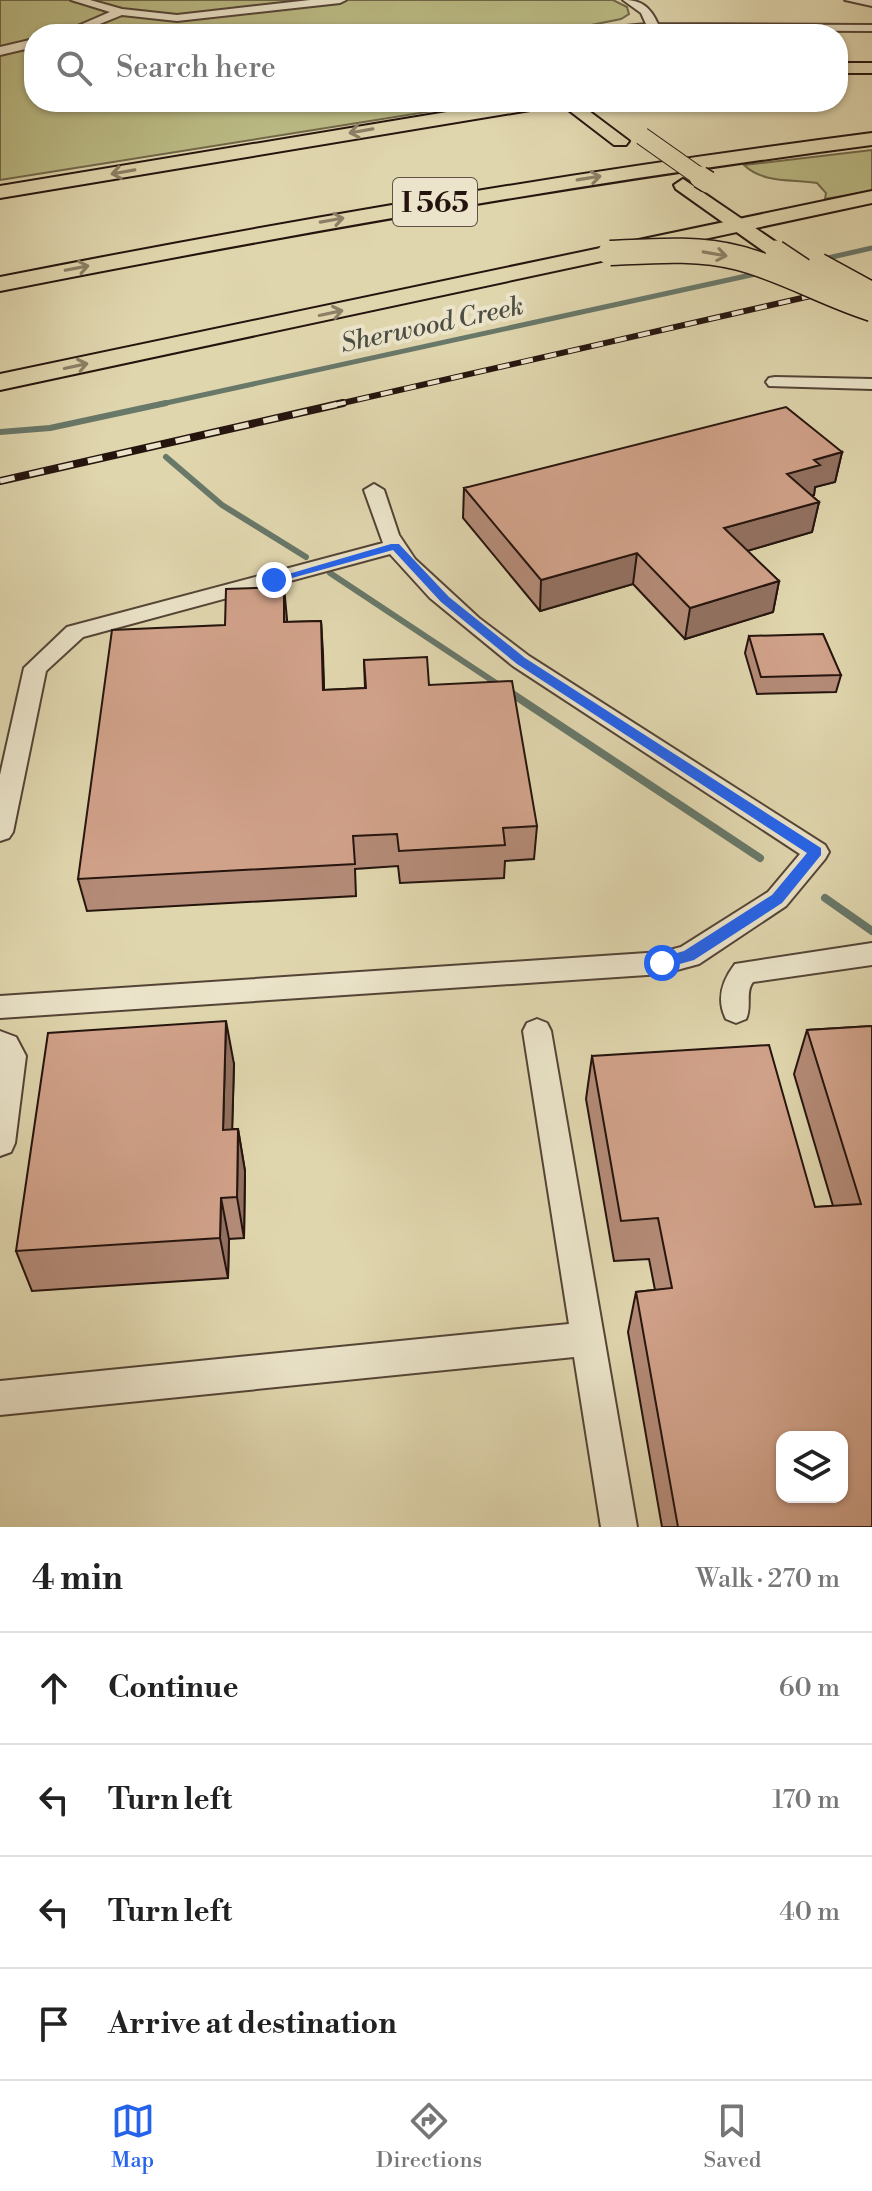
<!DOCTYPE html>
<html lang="en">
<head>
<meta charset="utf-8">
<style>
	:root { --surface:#fff; --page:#f6f6f6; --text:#222; --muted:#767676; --line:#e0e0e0; --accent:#2563eb }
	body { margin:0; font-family:"Libre Bodoni",serif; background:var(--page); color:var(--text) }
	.controls { position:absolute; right:24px; bottom:24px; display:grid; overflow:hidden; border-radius:16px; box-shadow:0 2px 6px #0004 }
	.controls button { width:72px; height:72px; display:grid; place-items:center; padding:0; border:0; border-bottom:2px solid var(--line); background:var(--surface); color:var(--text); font:40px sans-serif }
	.stop { position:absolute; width:24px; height:24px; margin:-18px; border:6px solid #2563eb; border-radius:50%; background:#fff }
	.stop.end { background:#2563eb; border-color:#fff; box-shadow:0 2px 8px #0008 }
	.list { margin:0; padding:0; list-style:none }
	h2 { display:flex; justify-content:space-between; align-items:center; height:104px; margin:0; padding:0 32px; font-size:34px }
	h2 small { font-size:26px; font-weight:400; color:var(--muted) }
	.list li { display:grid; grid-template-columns:52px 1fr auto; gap:24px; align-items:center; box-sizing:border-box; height:112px; padding:0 32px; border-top:2px solid var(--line) }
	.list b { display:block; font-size:30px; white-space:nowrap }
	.list em { font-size:26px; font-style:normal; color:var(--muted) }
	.icon { flex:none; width:44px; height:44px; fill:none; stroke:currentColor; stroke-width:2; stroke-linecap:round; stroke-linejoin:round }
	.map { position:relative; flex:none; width:872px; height:1527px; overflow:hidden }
	.search { position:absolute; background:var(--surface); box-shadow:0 2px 6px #0004; left:24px; right:24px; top:24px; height:88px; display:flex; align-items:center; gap:20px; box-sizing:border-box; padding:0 28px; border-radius:32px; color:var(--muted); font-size:30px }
	.sheet { height:552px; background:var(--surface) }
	nav { display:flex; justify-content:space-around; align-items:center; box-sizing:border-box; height:112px; border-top:2px solid var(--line); background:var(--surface); font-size:22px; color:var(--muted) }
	nav a { display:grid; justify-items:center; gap:4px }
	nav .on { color:var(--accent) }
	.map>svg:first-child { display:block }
	.green { fill:#bbbb85; stroke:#70684a; stroke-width:2 }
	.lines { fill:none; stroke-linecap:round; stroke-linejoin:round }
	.stream-far2 { stroke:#687869; stroke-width:5 }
	.stream-far1 { stroke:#687869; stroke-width:6 }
	.stream { stroke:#687869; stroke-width:8 }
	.minor-casing { stroke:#544436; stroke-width:4 }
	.major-casing { stroke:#25140e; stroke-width:4 }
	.highway-casing { stroke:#25140e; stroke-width:4 }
	.minor { fill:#ebe4ca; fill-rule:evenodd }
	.major { fill:#e0d6ae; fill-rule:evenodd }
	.highway { fill:#e0d6ae; fill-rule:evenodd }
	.rail-far1-casing { stroke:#25140e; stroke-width:6 }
	.rail-casing { stroke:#25140e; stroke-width:8 }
	.rail-far1 { stroke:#ebe4ca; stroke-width:4; stroke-dasharray:12; stroke-linecap:butt }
	.rail { stroke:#ebe4ca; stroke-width:5; stroke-dasharray:15; stroke-linecap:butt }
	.major-bridge-far1-casing { stroke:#25140e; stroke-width:19; stroke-linecap:butt }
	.major-bridge-casing { stroke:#25140e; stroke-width:24; stroke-linecap:butt }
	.highway-bridge-casing { stroke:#25140e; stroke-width:27; stroke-linecap:butt }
	.major-bridge-far1 { stroke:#e0d6ae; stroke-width:17 }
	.major-bridge { stroke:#e0d6ae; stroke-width:21 }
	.highway-bridge { stroke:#e0d6ae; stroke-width:24 }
	.wall { fill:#b48b77; stroke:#25140e; stroke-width:2 }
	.shaded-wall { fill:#927161; stroke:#25140e; stroke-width:2 }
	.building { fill:#d1a28a; stroke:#25140e; stroke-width:2; fill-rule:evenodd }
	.oneway { stroke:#8c7f66 }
	.route { fill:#2563eb }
	.labels { text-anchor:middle; stroke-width:8; stroke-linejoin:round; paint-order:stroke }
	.far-water-label { font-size:26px; font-style:italic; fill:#4c4e43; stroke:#ebe4ca }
	.shield { fill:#ebe4ca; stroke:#605246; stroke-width:2 }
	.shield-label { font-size:28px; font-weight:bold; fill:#25140e }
</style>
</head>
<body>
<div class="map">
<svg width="872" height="1527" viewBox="0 0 872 1527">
	<rect width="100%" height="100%" fill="#e0d6ae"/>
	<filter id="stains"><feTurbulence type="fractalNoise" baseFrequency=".0025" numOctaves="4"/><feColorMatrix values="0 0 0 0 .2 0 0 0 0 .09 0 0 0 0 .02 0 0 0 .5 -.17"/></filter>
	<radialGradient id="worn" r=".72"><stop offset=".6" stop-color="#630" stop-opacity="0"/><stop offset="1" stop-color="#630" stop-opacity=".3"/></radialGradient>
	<path class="green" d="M 0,0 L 613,0 L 627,7 L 629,14 L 621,19 L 546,34 L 34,34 L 34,102 L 489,102 L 0,180 Z
		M 872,150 L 872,191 L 825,199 L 826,193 L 817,183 C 792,179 764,184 744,165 Z"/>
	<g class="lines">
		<path class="stream-far2" d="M 823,259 L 872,248
			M 157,405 L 760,273"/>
		<path class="stream-far1" d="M 0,432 L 50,428 L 166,403
			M 166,457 L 222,505 L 306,557
			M 330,573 L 511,693"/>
		<path class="stream" d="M 508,691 L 760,858
			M 825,898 L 872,931"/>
		<g class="minor-casing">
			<path id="minor" d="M 71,0 L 90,0 L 122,9 L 177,15 L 310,0 L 346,0 L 340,3 L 177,21 L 122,15 L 75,34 L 59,34 L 110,12 Z
				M 623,0 C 642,0 650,7 658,24 L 872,25 L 872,31 L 630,30 L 570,34 L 576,31 L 646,24 L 641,13 Z
				M 845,0 L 872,0 L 872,6 Z
				M 34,39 L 34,47 L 0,55 L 0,47 Z
				M 775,377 L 872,379 L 872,389 L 769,386 L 766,382 L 769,378 Z
				M 374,484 L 384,490 L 399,535 L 415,559 L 479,618 L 529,656 L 825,845 L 829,852 L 825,859 L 786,906 L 699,964 L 662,974 L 0,1018 L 0,996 L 662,952 L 681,947 L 768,892 L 800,854 L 513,666 L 430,598 L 390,554 L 83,637 L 46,671 L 13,832 L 9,838 L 0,841 L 0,775 L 24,668 L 67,627 L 383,543 L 364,490 Z
				M 872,943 L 872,965 L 753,982 C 745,992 752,1007 746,1019 L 736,1023 L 726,1019 C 716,999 722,981 735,964 Z
				M 537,1019 L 547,1023 L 551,1031 L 637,1527 L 601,1527 L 574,1357 L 0,1415 L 0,1381 L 569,1324 L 523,1031 L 527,1023 Z
				M 0,1031 L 16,1037 L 26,1056 L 15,1143 L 11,1152 L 0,1156 Z"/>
		</g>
		<g class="major-casing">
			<path id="major" d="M 558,102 L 577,102 L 629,141 L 626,145 L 614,145 Z
				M 683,179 L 783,247 L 786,251 L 783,255 L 769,255 L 676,189 L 674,185 Z"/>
		</g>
		<g class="highway-casing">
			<path id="highway" d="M 838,63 L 872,63 L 872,73 L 838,73 Z
				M 507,102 L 552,102 L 542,108 L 0,198 L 0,186 Z
				M 872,133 L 872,145 C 579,183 289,234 0,291 L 0,277 C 289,220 579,171 872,133 Z
				M 872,191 L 872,203 L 0,390 L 0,374 Z"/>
		</g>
		<use href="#minor" class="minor"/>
		<use href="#major" class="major"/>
		<use href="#highway" class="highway"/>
		<g class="rail-far1-casing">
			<path id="rail-far1" d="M 334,405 L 872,282"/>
		</g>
		<g class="rail-casing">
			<path id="rail" d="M 0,481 L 343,403"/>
		</g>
		<use href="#rail-far1" class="rail-far1"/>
		<use href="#rail" class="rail"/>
		<g class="major-bridge-far1-casing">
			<path id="major-bridge-far1" d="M 642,136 L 703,179"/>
		</g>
		<g class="major-bridge-casing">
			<path id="major-bridge" d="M 700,177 L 708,182
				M 776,251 L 833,289
				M 819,264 L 872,293"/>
		</g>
		<g class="highway-bridge-casing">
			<path id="highway-bridge" d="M 610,253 C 653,251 697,247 739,258 C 785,270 827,295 872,309"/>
		</g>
		<use href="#major-bridge-far1" class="major-bridge-far1"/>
		<use href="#major-bridge" class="major-bridge"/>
		<use href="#highway-bridge" class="highway-bridge"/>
	</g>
	<path class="wall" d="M 842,452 L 835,482 L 815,487 L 814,495 L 812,496 L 819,502 L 812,532 L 747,551 L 779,581 L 773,612 L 685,639 L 633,584 L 540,611 L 463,518 L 464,488 Z
		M 321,621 L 324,690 L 365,688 L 364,660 L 429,685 L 537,826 L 534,859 L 505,861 L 504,878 L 400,883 L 398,866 L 355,869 L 356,896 L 87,911 L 78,879 L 287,622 Z
		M 749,636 L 841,675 L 836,692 L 757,694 L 745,653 Z
		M 872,1026 L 872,1527 L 662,1527 L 628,1332 L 636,1292 L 655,1290 L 649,1259 L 614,1261 L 586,1099 L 592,1056 L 815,1207 L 833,1206 L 794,1074 L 807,1030 Z
		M 234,1064 L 232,1129 L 238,1129 L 245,1171 L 244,1238 L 229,1239 L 228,1278 L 32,1291 L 16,1251 Z"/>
	<path class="shaded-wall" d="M 842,452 L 835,482 L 815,487 L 814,495 L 781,504 L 787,474 L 814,460 Z
		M 819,502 L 812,532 L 719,559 L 724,528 Z
		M 637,553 L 633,584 L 540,611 L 541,580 Z
		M 779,581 L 773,612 L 685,639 L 690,608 Z
		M 284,587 L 287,619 L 287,654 L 284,622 Z
		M 321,621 L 323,653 L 325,722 L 323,690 Z
		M 226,1021 L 234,1064 L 231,1172 L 223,1130 Z
		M 238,1129 L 245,1171 L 244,1238 L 237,1197 Z
		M 221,1198 L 229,1239 L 228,1278 L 220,1238 Z"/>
	<path class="building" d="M 786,407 L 842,452 L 814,460 L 820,465 L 787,474 L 819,502 L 724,528 L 779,581 L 690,608 L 637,553 L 541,580 L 464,488 Z
		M 284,587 L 284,622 L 321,621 L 323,690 L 366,688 L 364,660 L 427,657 L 429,685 L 512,681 L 537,826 L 503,828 L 505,845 L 399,851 L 397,834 L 353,836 L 355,864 L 78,879 L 112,630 L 225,625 L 226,589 Z
		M 823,634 L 841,675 L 761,677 L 749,636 Z
		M 226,1021 L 223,1130 L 238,1129 L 237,1197 L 221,1198 L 220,1238 L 16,1251 L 48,1033 Z
		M 872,1026 L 872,1527 L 678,1527 L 636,1292 L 672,1288 L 658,1218 L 621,1221 L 592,1056 L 769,1045 L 815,1207 L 861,1204 L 807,1030 ZM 782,1437 L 842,1437 L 842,1497 L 782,1497 Z"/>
	<defs><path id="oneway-shaft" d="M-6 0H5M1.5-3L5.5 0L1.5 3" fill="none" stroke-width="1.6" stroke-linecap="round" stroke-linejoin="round" transform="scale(2)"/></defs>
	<g class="oneway">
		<use href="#oneway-shaft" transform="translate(361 131) rotate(170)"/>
		<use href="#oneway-shaft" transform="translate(123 172) rotate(170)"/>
		<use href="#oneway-shaft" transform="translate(589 178) rotate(-9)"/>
		<use href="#oneway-shaft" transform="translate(332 220) rotate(-10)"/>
		<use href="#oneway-shaft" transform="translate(715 254) rotate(10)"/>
		<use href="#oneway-shaft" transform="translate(77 268) rotate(-11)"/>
		<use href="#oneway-shaft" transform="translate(331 313) rotate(-12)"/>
		<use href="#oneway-shaft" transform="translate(76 366) rotate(-12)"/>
	</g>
	<path class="route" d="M 391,544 L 399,544 L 449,597 L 525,658 L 821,848 L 821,855 L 782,903 L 694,960 L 662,969 L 656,968 L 656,959 L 684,951 L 772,895 L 807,853 L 517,664 L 441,602 L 393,550 L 274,583 L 268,580 Z"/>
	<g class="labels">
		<g class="far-water-label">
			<text transform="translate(432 324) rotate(-12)" y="9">Sherwood Creek</text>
		</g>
		<rect class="shield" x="393" y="178" width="84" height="48" rx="6"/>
		<g class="shield-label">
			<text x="435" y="212">I 565</text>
		</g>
	</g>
	<rect width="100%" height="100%" filter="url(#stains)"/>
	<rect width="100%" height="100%" fill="url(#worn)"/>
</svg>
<div class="controls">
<button><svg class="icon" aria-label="layers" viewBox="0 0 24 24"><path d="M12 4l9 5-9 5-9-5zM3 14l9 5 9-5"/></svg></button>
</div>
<div class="stop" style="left:662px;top:963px"></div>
<div class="stop end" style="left:274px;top:580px"></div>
<div class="search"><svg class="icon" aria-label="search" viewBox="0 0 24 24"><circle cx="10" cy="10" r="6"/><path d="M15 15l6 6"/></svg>Search here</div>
</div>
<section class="sheet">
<h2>4 min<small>Walk · 270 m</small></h2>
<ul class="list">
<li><svg class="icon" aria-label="ahead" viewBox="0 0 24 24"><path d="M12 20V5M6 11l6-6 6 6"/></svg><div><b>Continue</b></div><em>60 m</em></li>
<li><svg class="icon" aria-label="left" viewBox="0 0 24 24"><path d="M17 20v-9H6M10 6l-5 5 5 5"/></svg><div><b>Turn left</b></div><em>170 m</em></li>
<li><svg class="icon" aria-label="left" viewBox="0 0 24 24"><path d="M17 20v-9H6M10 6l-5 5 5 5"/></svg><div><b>Turn left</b></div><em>40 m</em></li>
<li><svg class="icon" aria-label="arrive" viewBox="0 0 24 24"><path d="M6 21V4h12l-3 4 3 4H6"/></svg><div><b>Arrive at destination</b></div></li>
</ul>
</section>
<nav>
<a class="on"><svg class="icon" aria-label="map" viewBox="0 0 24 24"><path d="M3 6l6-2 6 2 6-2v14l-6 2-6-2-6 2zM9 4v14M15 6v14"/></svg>Map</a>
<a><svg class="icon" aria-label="directions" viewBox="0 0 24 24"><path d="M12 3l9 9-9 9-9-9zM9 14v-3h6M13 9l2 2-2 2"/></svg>Directions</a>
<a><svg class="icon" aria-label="saved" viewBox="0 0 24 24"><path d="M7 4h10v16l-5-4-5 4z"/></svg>Saved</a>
</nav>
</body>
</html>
